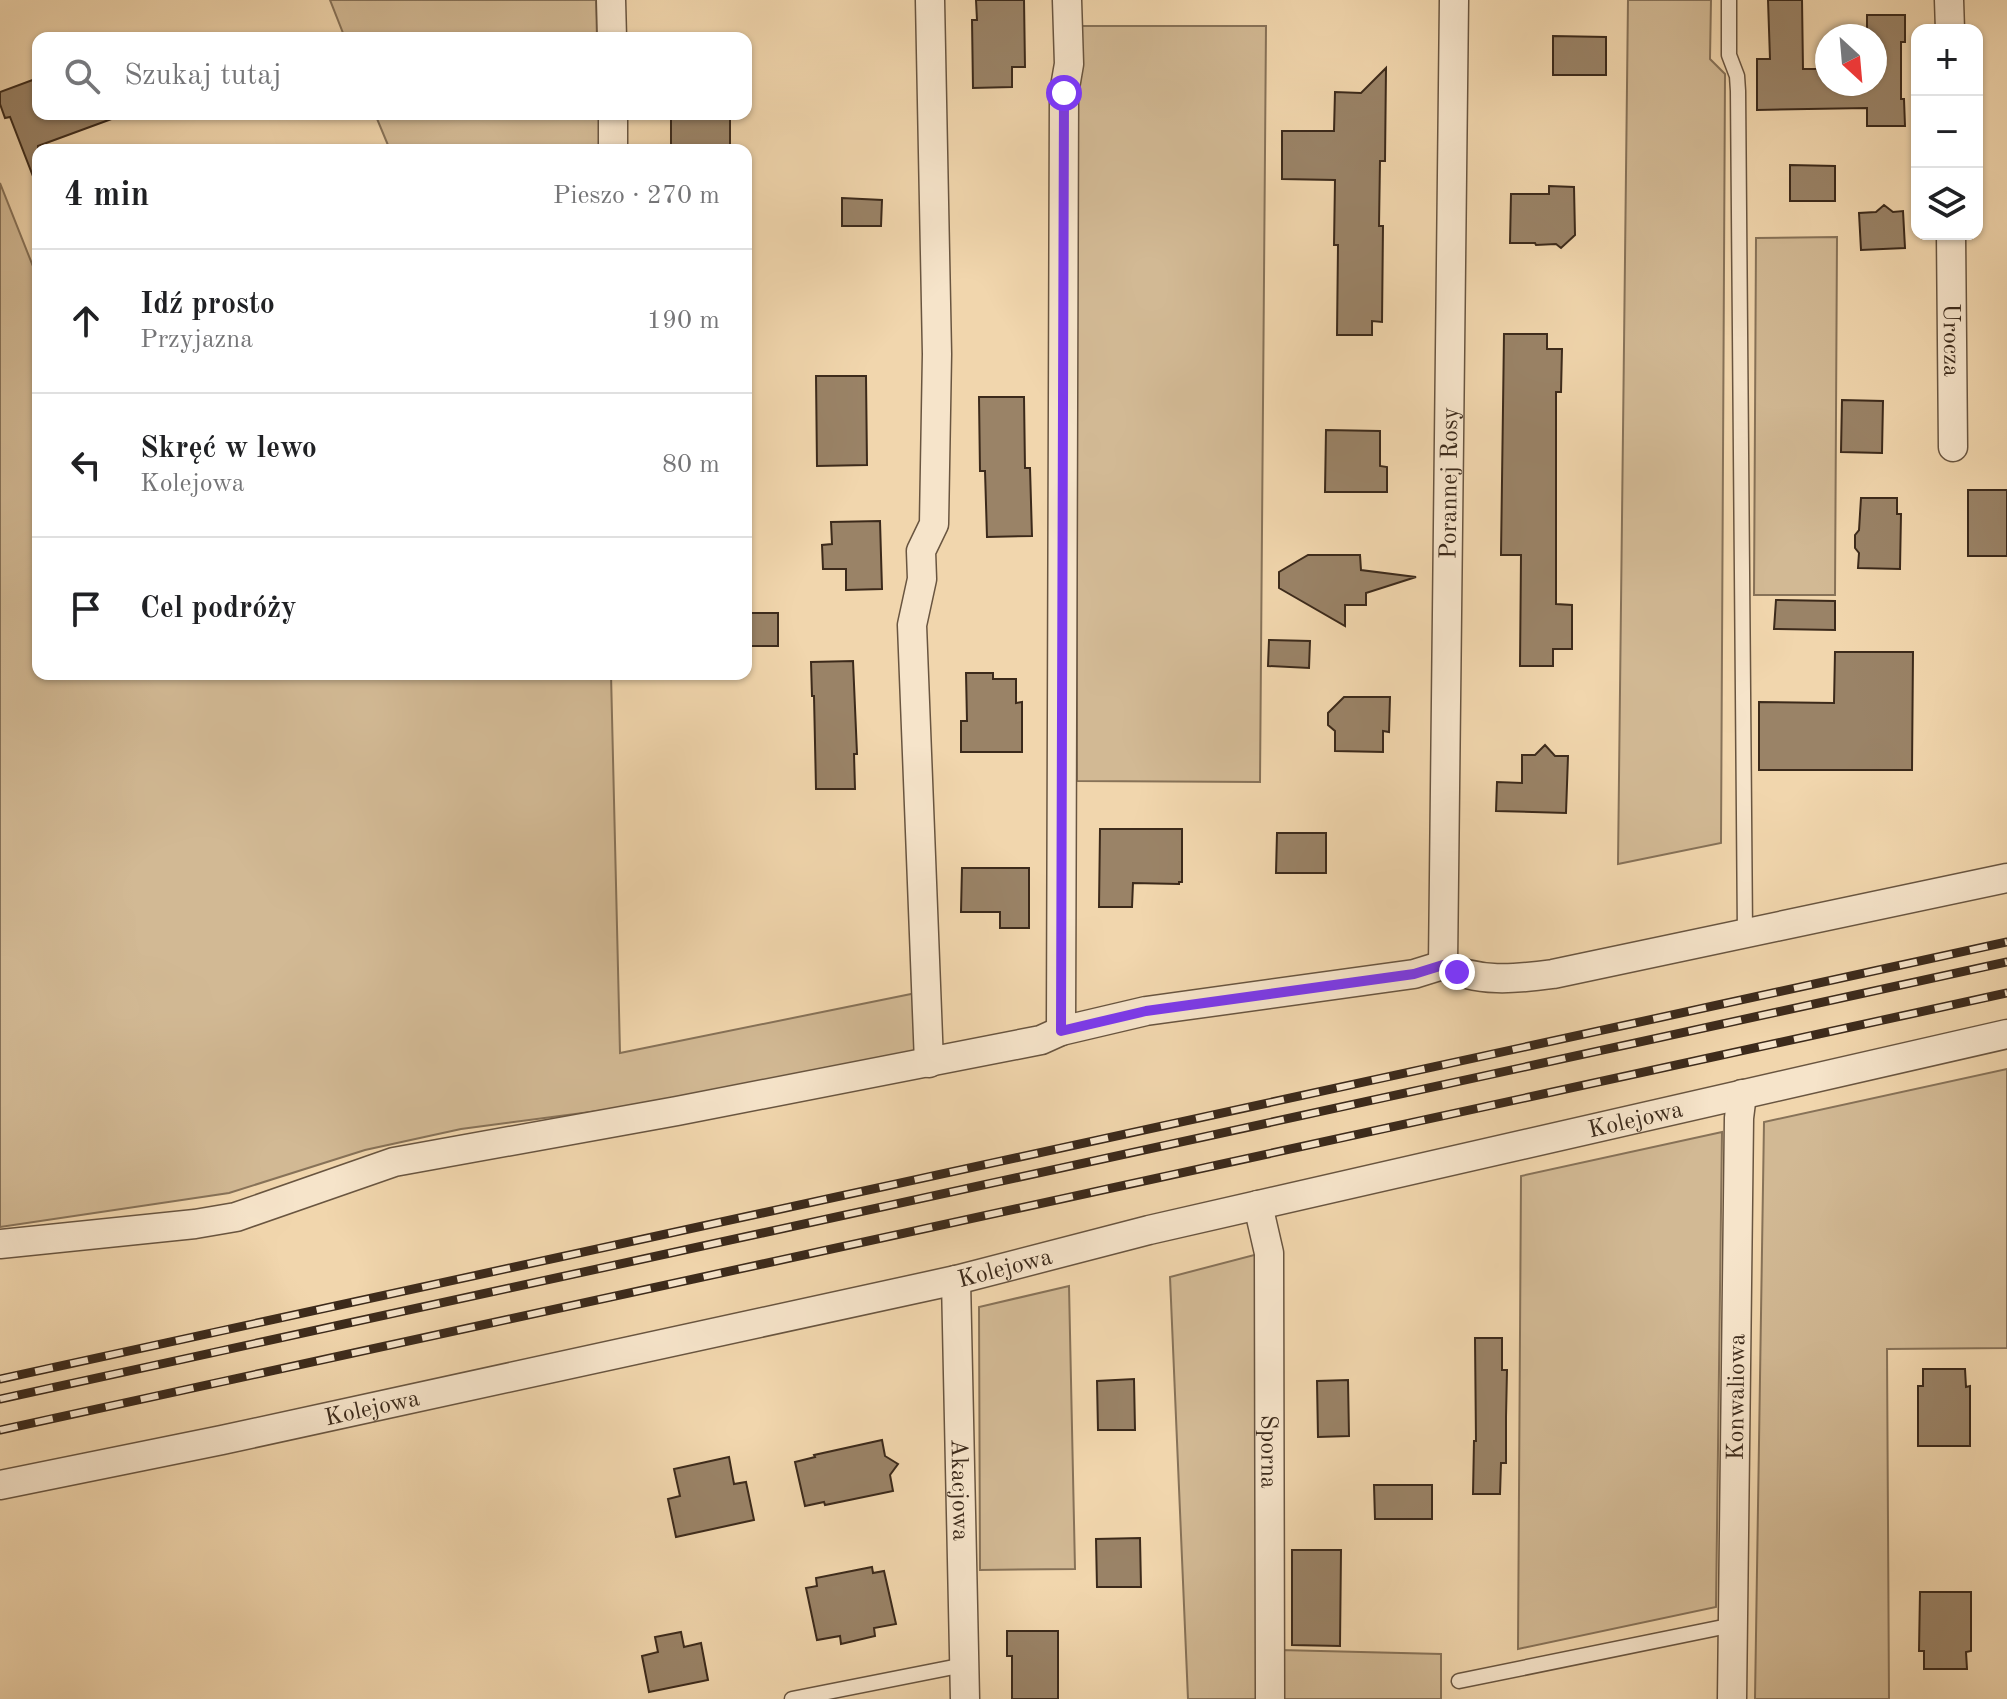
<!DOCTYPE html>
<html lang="pl">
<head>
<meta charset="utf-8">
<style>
	:root { --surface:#fff; --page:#f6f6f6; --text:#202124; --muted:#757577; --line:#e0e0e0 }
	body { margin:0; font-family:"Old Standard TT",serif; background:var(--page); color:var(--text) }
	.controls { position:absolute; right:24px; top:24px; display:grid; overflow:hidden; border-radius:16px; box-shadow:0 2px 6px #0004 }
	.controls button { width:72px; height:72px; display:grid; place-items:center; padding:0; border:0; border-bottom:2px solid var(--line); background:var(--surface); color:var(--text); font:40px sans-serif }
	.compass { position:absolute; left:1815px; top:24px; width:72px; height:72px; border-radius:50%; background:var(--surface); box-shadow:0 2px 6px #0004; rotate:154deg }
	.stop { position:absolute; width:24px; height:24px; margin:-18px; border:6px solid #7c3aed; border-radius:50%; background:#fff }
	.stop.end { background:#7c3aed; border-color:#fff; box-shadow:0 2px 8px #0008 }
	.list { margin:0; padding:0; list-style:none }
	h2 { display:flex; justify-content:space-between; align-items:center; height:104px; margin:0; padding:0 32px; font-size:34px }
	h2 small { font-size:26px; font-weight:400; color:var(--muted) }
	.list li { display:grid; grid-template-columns:52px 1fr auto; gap:24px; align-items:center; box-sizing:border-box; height:144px; padding:0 32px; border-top:2px solid var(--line) }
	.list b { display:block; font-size:30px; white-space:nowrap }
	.list p { margin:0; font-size:26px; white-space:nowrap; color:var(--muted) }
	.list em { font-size:26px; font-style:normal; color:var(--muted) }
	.icon { flex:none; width:44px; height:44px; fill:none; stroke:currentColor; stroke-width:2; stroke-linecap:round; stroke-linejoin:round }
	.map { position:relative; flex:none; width:2007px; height:1699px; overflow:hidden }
	.search { position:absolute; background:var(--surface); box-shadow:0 2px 6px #0004; left:32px; top:32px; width:720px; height:88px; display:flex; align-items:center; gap:20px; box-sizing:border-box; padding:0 28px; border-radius:16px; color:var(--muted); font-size:30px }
	.panel { position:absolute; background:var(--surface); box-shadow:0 2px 6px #0004; left:32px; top:144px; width:720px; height:536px; border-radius:16px }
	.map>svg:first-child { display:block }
	.green { fill:#d2b994; stroke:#877258; stroke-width:2 }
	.building { fill:#9a8367; stroke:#3c2a1b; stroke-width:2 }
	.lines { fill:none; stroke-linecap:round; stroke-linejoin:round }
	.service-casing { stroke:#695540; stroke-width:17 }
	.minor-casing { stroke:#695540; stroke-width:31 }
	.service { stroke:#f6e4ca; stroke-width:14 }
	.minor { stroke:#f6e4ca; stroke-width:28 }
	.rail-casing { stroke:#3c2a1b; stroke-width:9 }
	.rail { stroke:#f6e4ca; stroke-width:6; stroke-dasharray:18; stroke-linecap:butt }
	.route { stroke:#7c3aed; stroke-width:10 }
	.labels { text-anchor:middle; stroke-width:7; stroke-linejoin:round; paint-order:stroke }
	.street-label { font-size:24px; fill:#3c2a1b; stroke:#f6e4ca }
</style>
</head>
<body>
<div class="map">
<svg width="2007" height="1699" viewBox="0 0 2007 1699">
	<rect width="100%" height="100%" fill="#f1d6ad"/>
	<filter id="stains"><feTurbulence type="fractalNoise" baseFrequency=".0025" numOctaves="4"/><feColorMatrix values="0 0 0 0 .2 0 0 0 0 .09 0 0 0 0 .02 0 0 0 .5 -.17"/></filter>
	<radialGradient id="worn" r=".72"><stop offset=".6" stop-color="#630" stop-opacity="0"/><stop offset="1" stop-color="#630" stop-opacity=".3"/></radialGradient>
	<path class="green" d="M 330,0 L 596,0 L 597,38 L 345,38 Z
		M 1628,0 L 1711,0 L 1710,59 L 1725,74 L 1721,843 L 1618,864 Z
		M 1076,26 L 1266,26 L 1260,782 L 1077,781 Z
		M 375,114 L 599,114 L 599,150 L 390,150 Z
		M 0,183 L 38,279 L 38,674 L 611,674 L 620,1053 L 916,993 L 919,1052 L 621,1108 L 461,1129 L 365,1150 L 229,1193 L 0,1227 Z
		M 1837,237 L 1835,595 L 1754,595 L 1756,238 Z
		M 2007,1069 L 2007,1348 L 1887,1349 L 1889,1699 L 1755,1699 L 1764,1122 Z
		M 1722,1132 L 1716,1607 L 1518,1649 L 1521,1176 Z
		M 1258,1254 L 1261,1699 L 1188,1699 L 1170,1277 Z
		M 1069,1286 L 1075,1569 L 980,1570 L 979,1307 Z
		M 1280,1650 L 1441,1654 L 1441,1699 L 1280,1699 Z"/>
	<path class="building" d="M 976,0 L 1024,0 L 1025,67 L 1012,67 L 1012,87 L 973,88 L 972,20 L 977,20 Z
		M 1768,0 L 1802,0 L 1803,69 L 1827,69 L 1827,84 L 1875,84 L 1875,36 L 1867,36 L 1867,15 L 1905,15 L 1905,42 L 1901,42 L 1901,99 L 1904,99 L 1905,126 L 1867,126 L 1867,108 L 1757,110 L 1757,59 L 1770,59 Z
		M 1553,36 L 1606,37 L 1606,75 L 1553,75 Z
		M 1386,68 L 1385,161 L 1380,161 L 1379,226 L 1383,226 L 1382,322 L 1372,321 L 1372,335 L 1337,335 L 1338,245 L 1334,245 L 1335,180 L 1282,179 L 1282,131 L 1334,131 L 1335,92 L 1361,93 Z
		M 38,78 L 38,114 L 117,114 L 117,117 L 38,146 L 38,184 L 36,184 L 10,117 L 5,118 L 0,104 L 0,92 Z
		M 671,114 L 730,114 L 730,150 L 671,150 Z
		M 1790,165 L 1835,166 L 1835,201 L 1790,201 Z
		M 1549,186 L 1574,187 L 1575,235 L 1561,248 L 1556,244 L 1536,245 L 1535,243 L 1510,243 L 1511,194 L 1549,194 Z
		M 842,198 L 882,200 L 881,226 L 842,226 Z
		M 1884,205 L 1893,212 L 1903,211 L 1905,248 L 1861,250 L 1859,213 L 1876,212 Z
		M 1504,334 L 1547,334 L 1547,349 L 1562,349 L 1561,392 L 1556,392 L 1556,604 L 1572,605 L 1572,649 L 1553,649 L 1553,666 L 1520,666 L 1521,555 L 1501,555 Z
		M 816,376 L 866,376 L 867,465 L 817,466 Z
		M 979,397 L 1024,397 L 1025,468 L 1030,468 L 1032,536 L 987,537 L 985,471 L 980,471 Z
		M 1842,400 L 1883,401 L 1882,453 L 1841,452 Z
		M 1326,430 L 1380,431 L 1380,466 L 1387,467 L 1387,492 L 1325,492 Z
		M 1968,490 L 2007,490 L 2007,556 L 1968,556 Z
		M 1861,498 L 1897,498 L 1897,514 L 1901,514 L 1900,569 L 1858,568 L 1859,553 L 1855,548 L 1855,535 L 1859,530 Z
		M 880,521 L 882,589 L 846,590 L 846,569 L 823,569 L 822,545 L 832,544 L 831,522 Z
		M 1308,555 L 1360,555 L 1361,570 L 1416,577 L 1366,593 L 1366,605 L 1345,605 L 1345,626 L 1279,588 L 1279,572 Z
		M 1776,600 L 1835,601 L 1835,630 L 1774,629 Z
		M 746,613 L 778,613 L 778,646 L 746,646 Z
		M 1269,640 L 1310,641 L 1309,668 L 1268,666 Z
		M 1835,652 L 1913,652 L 1912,770 L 1759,770 L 1759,702 L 1834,703 Z
		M 853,661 L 857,754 L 854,754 L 855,789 L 816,789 L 814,696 L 812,696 L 811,662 Z
		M 966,673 L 993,673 L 993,679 L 1016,679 L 1016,703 L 1022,702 L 1022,752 L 961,752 L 961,721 L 967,721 Z
		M 1344,697 L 1390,697 L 1389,732 L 1383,731 L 1383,752 L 1335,751 L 1335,731 L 1328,725 L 1328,713 Z
		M 1545,745 L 1555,756 L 1568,756 L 1566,813 L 1496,811 L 1497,782 L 1522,783 L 1522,755 L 1535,755 Z
		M 1100,829 L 1182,829 L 1182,882 L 1179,882 L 1179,884 L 1133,883 L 1132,907 L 1099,907 Z
		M 1277,833 L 1326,833 L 1326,873 L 1276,873 Z
		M 962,868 L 1029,868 L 1029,928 L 1000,928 L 1000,912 L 961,912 Z
		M 1475,1338 L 1502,1338 L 1502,1370 L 1507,1370 L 1506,1417 L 1506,1463 L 1501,1463 L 1500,1494 L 1473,1494 L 1474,1441 L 1476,1441 Z
		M 1923,1369 L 1965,1369 L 1966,1387 L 1970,1386 L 1970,1446 L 1918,1446 L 1918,1386 L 1923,1386 Z
		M 1134,1379 L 1135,1430 L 1098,1430 L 1097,1381 Z
		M 1348,1380 L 1349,1436 L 1318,1437 L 1317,1381 Z
		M 882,1440 L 885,1456 L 898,1464 L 890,1475 L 893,1491 L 825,1505 L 824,1502 L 805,1506 L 795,1462 L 815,1457 L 814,1455 Z
		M 729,1457 L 734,1484 L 746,1482 L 754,1520 L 676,1537 L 668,1499 L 680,1496 L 674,1469 Z
		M 1374,1485 L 1432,1485 L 1432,1519 L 1375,1519 Z
		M 1140,1538 L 1141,1587 L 1097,1587 L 1096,1539 Z
		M 1292,1550 L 1341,1550 L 1340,1646 L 1292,1645 Z
		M 872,1567 L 873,1573 L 884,1571 L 896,1624 L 874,1628 L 875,1636 L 841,1644 L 840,1636 L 817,1640 L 806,1588 L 817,1586 L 816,1578 Z
		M 1920,1592 L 1971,1592 L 1971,1651 L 1966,1652 L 1967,1669 L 1924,1669 L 1924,1651 L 1919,1651 Z
		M 1007,1631 L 1058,1631 L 1058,1699 L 1012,1699 L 1012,1656 L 1007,1656 Z
		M 681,1632 L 684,1647 L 701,1643 L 708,1680 L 649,1692 L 642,1656 L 658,1652 L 655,1637 Z"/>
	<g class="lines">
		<g class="service-casing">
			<path id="service" d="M 1729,0 L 1729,55 L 1737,76 L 1738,91 L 1745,934
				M 1459,1681 L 1733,1625
				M 792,1699 L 964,1665"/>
		</g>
		<g class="minor-casing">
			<g id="minor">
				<path d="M 611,0 L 612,38"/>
				<path d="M 1949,0 L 1950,30"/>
				<path d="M 613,114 L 613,150"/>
				<path id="s1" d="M 1951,234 L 1953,447"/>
				<path id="s2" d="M 1443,965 L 1454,0"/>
				<path d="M 1061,1031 L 1064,93 L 1069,64 L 1067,0"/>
				<path d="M 929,1063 L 912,625 L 922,579 L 921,551 L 934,524 L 937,354 L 930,0"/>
				<path id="s3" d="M 1258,1205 L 1269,1253 L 1270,1699"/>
				<path d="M 0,1244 L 195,1224 L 236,1217 L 394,1162 L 677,1111 L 1041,1040 L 1061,1031 L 1146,1011 L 1414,974 L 1443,965 C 1477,983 1516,979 1553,974 L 2007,878"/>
				<path id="s4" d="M 956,1280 L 965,1699"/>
				<path id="s5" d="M 0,1485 L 222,1440 L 956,1280 L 1149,1230 L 2007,1034"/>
				<path id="s6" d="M 1732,1699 L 1739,1118 L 1742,1094"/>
			</g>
		</g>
		<use href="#service" class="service"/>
		<use href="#minor" class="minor"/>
		<g class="rail-casing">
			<path id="rail" d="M 0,1379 L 2007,942
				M 0,1399 L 2007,962
				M 0,1430 L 2007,993"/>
		</g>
		<use href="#rail" class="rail"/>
	</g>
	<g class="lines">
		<path class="route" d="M 1064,93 L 1061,1031 L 1146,1011 L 1414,974 L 1443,965 L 1457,972"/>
	</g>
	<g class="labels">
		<g class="street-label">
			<text dy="8" stroke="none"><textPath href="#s1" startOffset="106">Urocza</textPath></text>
			<text dy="8" stroke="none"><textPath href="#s2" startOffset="482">Porannej Rosy</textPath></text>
			<text dy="8" stroke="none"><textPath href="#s5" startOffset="1676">Kolejowa</textPath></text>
			<text dy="8" stroke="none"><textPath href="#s5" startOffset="1028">Kolejowa</textPath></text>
			<text dy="8" stroke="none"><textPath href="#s6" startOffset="302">Konwaliowa</textPath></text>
			<text dy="8" stroke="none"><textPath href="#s5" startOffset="380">Kolejowa</textPath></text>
			<text dy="8" stroke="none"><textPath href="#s3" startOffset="248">Sporna</textPath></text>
			<text dy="8" stroke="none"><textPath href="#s4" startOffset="210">Akacjowa</textPath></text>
		</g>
	</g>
	<rect width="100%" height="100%" filter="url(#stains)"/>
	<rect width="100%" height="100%" fill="url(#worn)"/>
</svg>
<div class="controls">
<button>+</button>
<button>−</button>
<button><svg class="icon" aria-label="layers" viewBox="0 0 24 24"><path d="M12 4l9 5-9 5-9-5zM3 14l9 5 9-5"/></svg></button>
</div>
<svg class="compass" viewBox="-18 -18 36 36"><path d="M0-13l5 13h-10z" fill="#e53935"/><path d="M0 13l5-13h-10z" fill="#757577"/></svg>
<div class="stop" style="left:1064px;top:93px"></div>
<div class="stop end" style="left:1457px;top:972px"></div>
<div class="search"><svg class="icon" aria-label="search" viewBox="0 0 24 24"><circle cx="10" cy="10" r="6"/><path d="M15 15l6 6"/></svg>Szukaj tutaj</div>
<section class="panel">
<h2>4 min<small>Pieszo · 270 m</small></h2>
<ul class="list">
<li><svg class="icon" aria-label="ahead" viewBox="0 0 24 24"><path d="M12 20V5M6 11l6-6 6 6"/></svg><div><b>Idź prosto</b><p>Przyjazna</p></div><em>190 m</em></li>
<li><svg class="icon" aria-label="left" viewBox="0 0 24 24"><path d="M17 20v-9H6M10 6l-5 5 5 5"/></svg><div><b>Skręć w lewo</b><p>Kolejowa</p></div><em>80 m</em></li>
<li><svg class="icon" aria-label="arrive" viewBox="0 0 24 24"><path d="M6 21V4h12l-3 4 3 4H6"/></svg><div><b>Cel podróży</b></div></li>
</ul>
</section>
</div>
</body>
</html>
